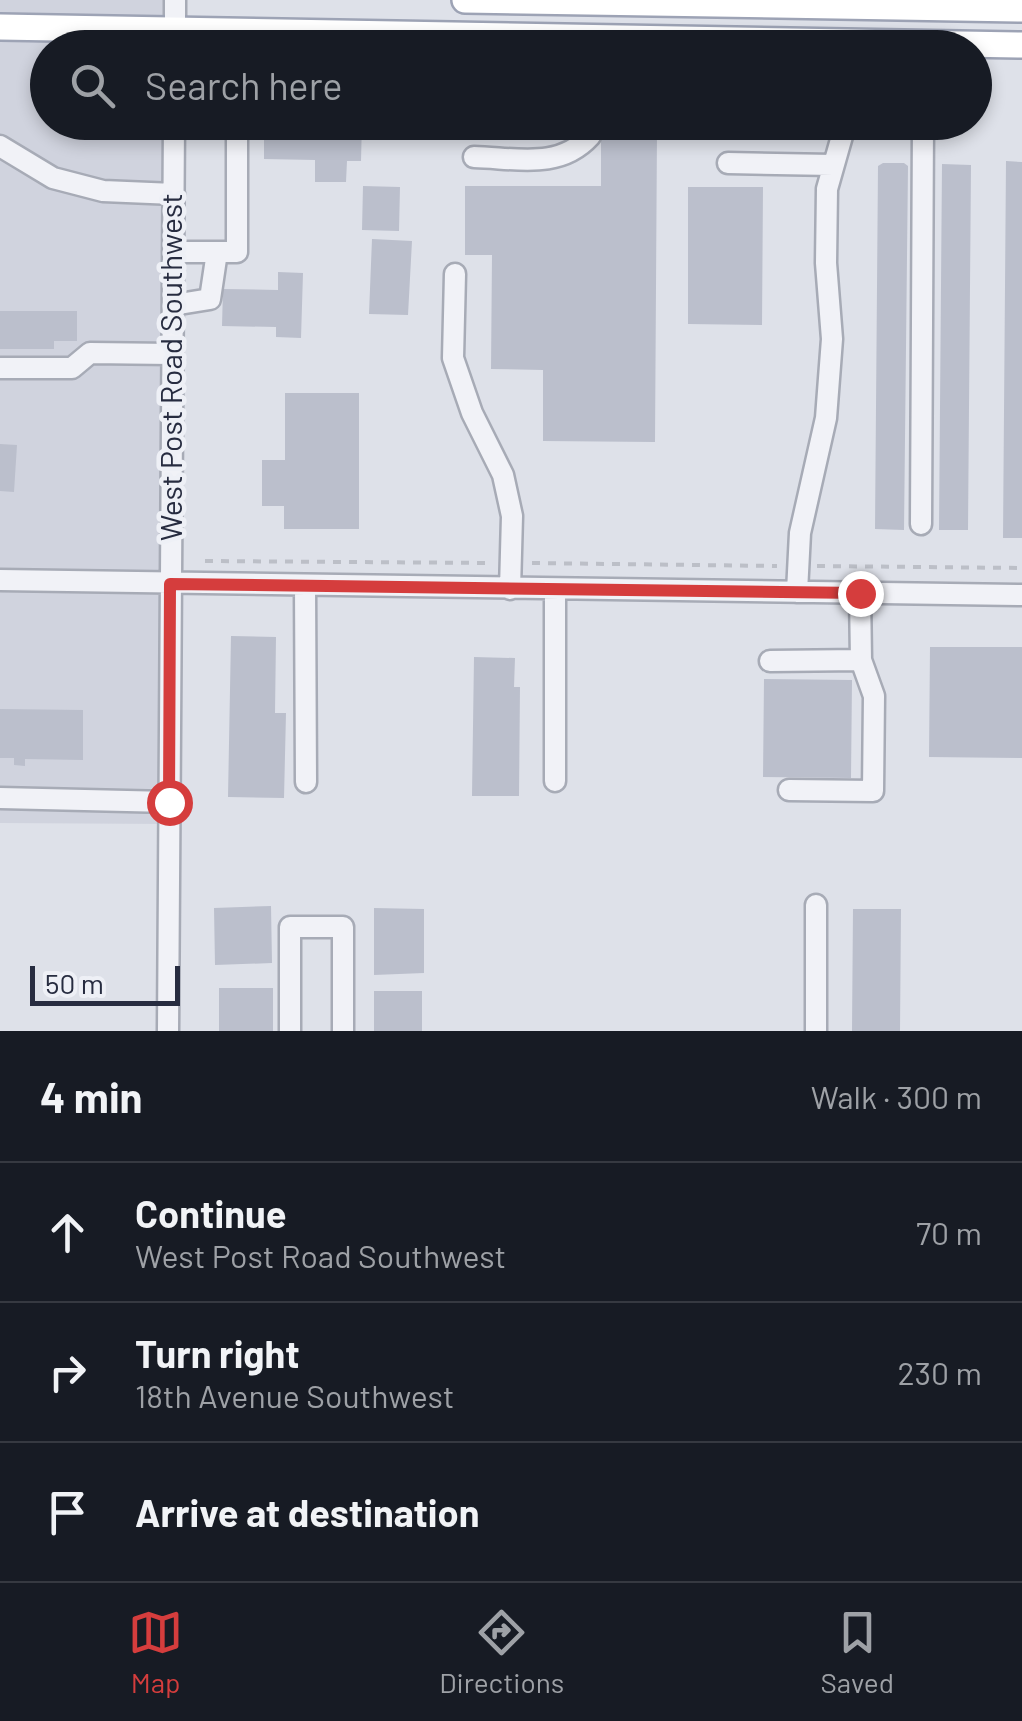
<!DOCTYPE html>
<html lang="en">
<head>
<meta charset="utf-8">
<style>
	:root { --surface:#171b24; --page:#242831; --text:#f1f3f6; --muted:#9ea1a6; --line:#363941; --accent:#d53d3d }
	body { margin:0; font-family:Barlow,sans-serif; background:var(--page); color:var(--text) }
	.scale { position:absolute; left:30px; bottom:25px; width:150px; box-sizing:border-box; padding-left:10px; border:5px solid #272c40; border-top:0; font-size:28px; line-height:35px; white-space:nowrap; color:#272c40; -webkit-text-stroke:8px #eef0f6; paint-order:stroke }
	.stop { position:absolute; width:30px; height:30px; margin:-22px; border:8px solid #d53d3d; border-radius:50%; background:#fff }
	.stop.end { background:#d53d3d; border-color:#fff; box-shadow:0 2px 10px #0008 }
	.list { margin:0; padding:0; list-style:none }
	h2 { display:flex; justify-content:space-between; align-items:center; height:130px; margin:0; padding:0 40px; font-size:42px }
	h2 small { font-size:32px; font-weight:400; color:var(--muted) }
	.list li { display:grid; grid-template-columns:65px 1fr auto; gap:30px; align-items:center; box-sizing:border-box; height:140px; padding:0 40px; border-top:2px solid var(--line) }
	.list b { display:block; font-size:38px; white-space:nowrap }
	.list p { margin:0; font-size:32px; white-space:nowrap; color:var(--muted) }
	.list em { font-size:32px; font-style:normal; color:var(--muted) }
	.icon { flex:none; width:55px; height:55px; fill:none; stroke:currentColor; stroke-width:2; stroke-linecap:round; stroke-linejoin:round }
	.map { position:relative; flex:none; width:1022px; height:1031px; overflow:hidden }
	.search { position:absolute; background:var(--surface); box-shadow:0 5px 15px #0003; left:30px; right:30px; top:30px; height:110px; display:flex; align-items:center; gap:25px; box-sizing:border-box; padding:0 35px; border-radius:55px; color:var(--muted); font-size:38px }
	.sheet { height:550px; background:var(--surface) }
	nav { display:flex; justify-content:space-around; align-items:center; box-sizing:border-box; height:140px; border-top:2px solid var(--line); background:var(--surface); font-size:28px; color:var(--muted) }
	nav a { display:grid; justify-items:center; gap:5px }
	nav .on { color:var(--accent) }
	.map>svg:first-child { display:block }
	.built { fill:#d0d3de }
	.building { fill:#bbbfcc }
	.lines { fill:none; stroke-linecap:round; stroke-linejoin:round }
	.minor-casing { stroke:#a7abb6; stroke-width:25 }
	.major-casing { stroke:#9da3b5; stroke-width:30 }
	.path { stroke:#bcbfc7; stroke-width:4; stroke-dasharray:8 8; stroke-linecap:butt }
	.minor { stroke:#f1f2f7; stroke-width:20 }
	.major { stroke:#fff; stroke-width:25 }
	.route { stroke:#d53d3d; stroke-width:12 }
	.labels { text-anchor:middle; stroke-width:9; stroke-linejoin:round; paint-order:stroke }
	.street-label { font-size:30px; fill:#272c40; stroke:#eef0f6 }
</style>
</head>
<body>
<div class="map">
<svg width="1022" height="1031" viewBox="0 0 1022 1031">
	<rect width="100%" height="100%" fill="#dee1e9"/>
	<path class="built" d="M 0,0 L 175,0 L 175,47 L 48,48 L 48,122 L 174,123 L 169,824 L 0,823 Z"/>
	<path class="building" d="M 264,122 L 362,122 L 361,161 L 347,161 L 346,182 L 315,182 L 315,160 L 264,159 Z
		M 601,132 L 657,132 L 655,442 L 543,441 L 543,370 L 491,369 L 492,255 L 465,255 L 465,186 L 601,186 Z
		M 1006,161 L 1022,162 L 1022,538 L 1003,538 Z
		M 883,163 L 904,163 L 908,166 L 904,530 L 875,529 L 878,166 Z
		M 942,164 L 971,165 L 968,530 L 939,530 Z
		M 363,186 L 400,187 L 399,231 L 362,230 Z
		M 688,187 L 763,187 L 762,325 L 688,324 Z
		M 372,239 L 412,241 L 408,315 L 369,314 Z
		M 278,272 L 303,273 L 301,338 L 276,337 L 276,327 L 222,326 L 223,289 L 278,290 Z
		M 0,311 L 77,311 L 77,341 L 54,341 L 54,349 L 0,349 Z
		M 285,393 L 359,393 L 359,529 L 284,529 L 284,506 L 262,506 L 262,460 L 285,460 Z
		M 0,444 L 17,445 L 14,492 L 0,491 Z
		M 231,636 L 276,637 L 275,713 L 286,713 L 284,798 L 228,797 Z
		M 930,647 L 1022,647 L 1022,758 L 929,757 Z
		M 474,657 L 515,658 L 514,687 L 520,687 L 519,796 L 472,796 Z
		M 764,679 L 852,680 L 851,778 L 763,777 Z
		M 0,709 L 83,710 L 83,760 L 25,759 L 25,766 L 14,765 L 14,758 L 0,758 Z
		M 271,906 L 272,963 L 215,965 L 214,908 Z
		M 374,908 L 424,909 L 424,973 L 374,975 Z
		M 853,909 L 901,909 L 900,1031 L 852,1031 Z
		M 219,988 L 273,988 L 273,1031 L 219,1031 Z
		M 374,991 L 422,991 L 422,1031 L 374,1031 Z"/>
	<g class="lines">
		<g class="minor-casing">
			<path id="minor" d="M 175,48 L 175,0
				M 0,146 L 53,178 L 103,191 L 174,194
				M 474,157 C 516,158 559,170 590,136 L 590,122
				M 728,163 L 833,165
				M 173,252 L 237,252 L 237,122
				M 455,274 L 453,358 L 472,413 L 503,475 L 512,516 L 510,589
				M 173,305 L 210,299 L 217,252
				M 0,368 L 72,368 L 90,353 L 172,354
				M 921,524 L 923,122
				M 0,580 L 1022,595
				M 305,586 L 306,782
				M 797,592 L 800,533 L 826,418 L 832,339 L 826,263 L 827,189 L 846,122
				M 770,661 L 861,660
				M 555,781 L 555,589
				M 789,790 L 873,791 L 874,696 L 861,660 L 860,593
				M 0,798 L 169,802
				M 168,1031 L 174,122
				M 290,1031 L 290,927 L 343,927 L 343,1031
				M 816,1031 L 816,905"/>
		</g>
		<g class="major-casing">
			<path id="major" d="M 465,0 L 1022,9
				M 0,27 L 1022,45"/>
		</g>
		<path class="path" d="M 205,561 L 492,563
			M 532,563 L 777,566
			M 817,566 L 1022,568"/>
		<use href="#minor" class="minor"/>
		<use href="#major" class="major"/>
	</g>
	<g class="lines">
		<path class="route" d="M 169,802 L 170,584 L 860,593"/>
	</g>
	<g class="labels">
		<g class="street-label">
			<text transform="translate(172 367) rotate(-90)" y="10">West Post Road Southwest</text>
		</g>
	</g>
</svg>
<div class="scale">50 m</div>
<div class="stop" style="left:169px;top:802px"></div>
<div class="stop end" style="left:860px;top:593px"></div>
<div class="search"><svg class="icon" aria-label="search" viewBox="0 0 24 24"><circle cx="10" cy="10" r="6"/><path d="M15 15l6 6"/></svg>Search here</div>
</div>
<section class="sheet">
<h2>4 min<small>Walk · 300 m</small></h2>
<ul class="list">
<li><svg class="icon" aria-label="ahead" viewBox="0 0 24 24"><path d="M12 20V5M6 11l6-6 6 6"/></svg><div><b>Continue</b><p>West Post Road Southwest</p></div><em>70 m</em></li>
<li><svg class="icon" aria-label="right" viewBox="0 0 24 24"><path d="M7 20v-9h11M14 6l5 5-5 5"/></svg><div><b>Turn right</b><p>18th Avenue Southwest</p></div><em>230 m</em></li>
<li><svg class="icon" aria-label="arrive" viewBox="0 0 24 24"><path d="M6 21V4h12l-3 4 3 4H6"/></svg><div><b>Arrive at destination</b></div></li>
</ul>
</section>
<nav>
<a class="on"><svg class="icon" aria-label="map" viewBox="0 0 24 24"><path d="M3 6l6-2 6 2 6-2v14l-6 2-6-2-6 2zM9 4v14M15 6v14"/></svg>Map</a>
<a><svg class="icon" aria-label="directions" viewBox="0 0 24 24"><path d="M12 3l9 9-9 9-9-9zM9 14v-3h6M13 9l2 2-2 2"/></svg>Directions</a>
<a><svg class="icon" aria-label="saved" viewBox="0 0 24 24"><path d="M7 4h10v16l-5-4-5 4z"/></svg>Saved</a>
</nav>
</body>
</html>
